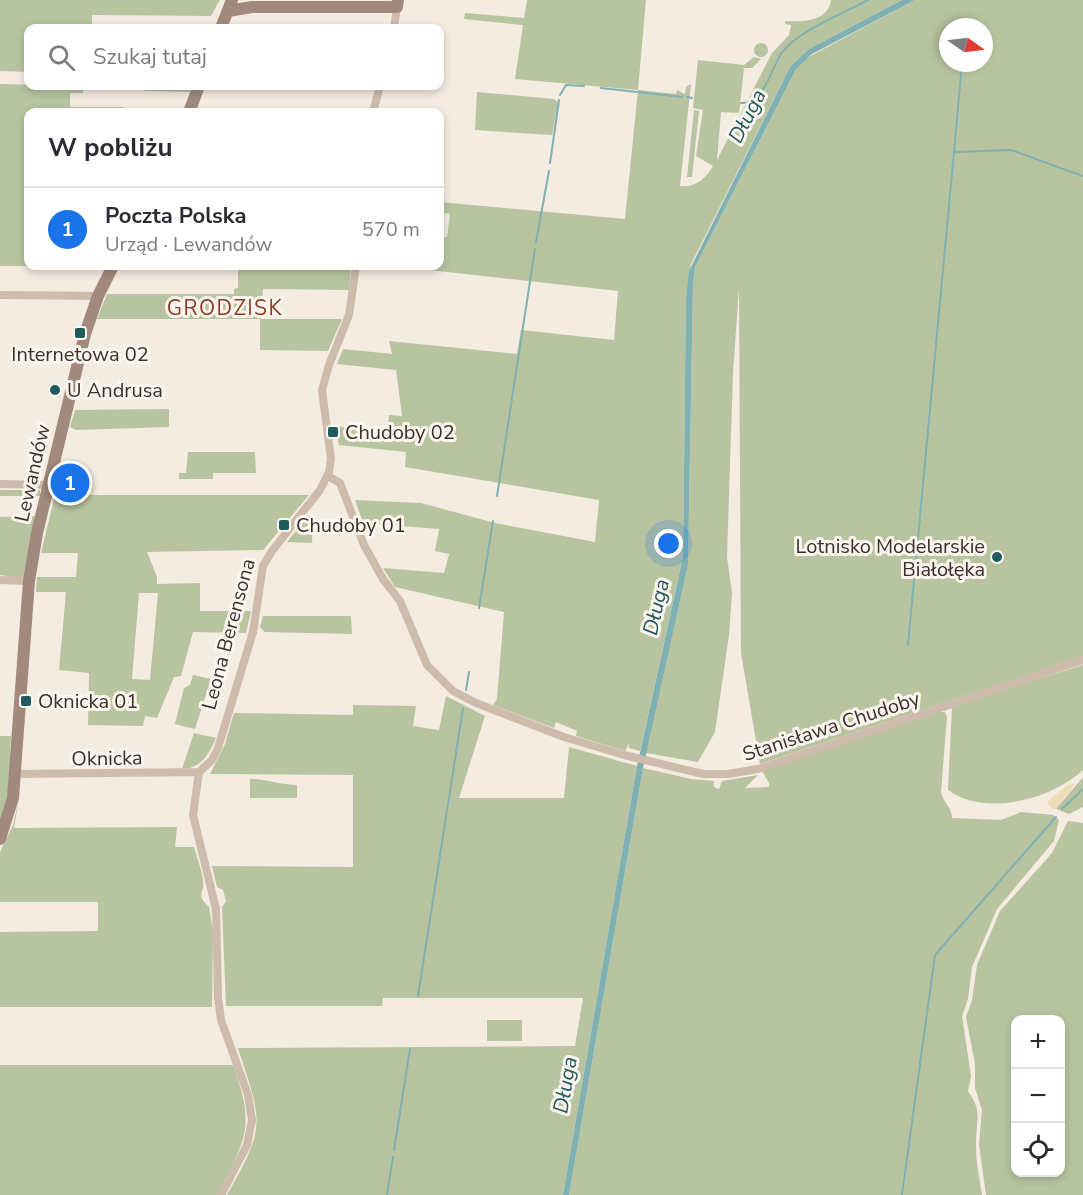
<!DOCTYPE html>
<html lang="pl">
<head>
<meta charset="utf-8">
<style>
	:root { --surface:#fff; --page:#f2f2f3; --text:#2b2b33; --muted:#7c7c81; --line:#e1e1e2; --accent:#1a73e8 }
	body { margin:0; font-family:"Nunito Sans",sans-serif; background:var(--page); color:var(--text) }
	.controls { position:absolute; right:18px; bottom:18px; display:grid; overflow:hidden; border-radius:12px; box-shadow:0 3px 9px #0003 }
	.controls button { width:54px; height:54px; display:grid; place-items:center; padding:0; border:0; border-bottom:2px solid var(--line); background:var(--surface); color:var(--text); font:30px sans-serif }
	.compass { position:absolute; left:939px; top:18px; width:54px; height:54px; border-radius:50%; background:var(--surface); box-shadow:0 3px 9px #0003; rotate:104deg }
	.you { position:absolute; left:669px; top:544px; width:21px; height:21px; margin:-15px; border:4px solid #fff; border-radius:50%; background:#1a73e8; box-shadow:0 0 0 9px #1a73e833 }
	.badge { display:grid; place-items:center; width:39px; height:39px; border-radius:50%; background:var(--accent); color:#fff; font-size:20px; font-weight:700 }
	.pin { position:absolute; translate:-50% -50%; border:3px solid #fff; box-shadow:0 2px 6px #0006 }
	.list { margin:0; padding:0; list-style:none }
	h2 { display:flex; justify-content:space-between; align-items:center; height:78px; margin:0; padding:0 24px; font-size:26px }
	h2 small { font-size:20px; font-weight:400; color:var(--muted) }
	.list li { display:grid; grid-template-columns:39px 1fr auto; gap:18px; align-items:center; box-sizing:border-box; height:84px; padding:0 24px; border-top:2px solid var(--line) }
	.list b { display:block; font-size:22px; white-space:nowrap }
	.list p { margin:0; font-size:20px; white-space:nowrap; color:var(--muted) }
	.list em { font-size:20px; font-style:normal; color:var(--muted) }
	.icon { flex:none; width:33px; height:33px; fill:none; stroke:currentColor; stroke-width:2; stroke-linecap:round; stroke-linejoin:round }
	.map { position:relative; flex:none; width:1083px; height:1195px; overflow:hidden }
	.search { position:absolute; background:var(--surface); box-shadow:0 3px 9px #0003; left:24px; top:24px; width:420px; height:66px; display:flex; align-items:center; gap:15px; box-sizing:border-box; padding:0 21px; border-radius:12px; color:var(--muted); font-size:22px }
	.panel { position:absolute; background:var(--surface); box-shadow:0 3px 9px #0003; left:24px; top:108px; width:420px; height:162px; border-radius:12px }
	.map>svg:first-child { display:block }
	.green { fill:#b8c4a0; fill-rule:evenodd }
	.sand { fill:#efdcb8 }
	.water { fill:#7fb0b2 }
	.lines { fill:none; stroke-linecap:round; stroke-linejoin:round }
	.stream { stroke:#7fb0b2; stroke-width:2 }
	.street { stroke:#cdbbac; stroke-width:8 }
	.secondary { stroke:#a18a7d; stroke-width:12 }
	.poi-dot { fill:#1f5a5e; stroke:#fbf5ee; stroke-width:2 }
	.labels { text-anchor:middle; stroke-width:6; stroke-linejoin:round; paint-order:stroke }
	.poi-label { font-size:20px; fill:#3b302b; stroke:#fbf5ee; text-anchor:start }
	.street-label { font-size:20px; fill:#3b302b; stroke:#fbf5ee }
	.water-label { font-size:21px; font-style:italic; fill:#1f5a5e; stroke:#fbf5ee }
	.neighbourhood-label { font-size:21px; letter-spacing:1.5px; fill:#8c3b22; stroke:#fbf5ee }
</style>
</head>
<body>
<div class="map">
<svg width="1083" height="1195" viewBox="0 0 1083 1195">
	<rect width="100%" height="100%" fill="#f4ebe1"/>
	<path class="green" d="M 0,0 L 220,0 L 211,16 L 92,15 L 92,28 L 28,28 L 28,72 L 0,71 Z
		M 527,0 L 646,0 L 638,90 L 676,94 L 677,90 L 685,94 L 686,87 L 691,84 L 680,186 C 694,188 706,179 713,166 L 696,156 L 703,110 L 693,108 L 698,60 L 744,65 L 754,57 L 761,59 L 752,68 L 744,68 L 739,113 L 721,112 L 717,160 L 772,53 L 789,35 L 791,25 L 785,24 L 785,21 C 802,22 828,22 831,0 L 902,0 L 809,49 L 790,67 L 691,264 L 686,298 L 683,557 L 640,751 L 629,748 L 629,744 L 625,751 L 576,736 L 577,731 L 556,722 L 554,728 L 493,705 L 497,699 L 504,612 L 395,587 L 383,568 L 444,573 L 449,554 L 435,551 L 439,529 L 363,523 L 355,500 L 421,503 L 495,523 L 595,542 L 599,500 L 405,467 L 406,452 L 339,445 L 335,426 L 387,432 L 389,415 L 402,416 L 396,370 L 337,364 L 343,349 L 392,354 L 389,341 L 517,354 L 521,330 L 614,340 L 618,291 L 420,269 L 421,266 L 440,266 L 440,237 L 447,237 L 450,214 L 440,212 L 440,202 L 625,219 L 638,90 L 515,79 L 523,25 L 464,19 L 465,13 L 524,18 Z
		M 915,0 L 1083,0 L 1083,656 L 760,764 L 741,653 L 739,288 L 733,373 L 727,557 L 732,593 L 729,635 L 715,732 L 698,762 L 646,753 L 688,565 L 693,285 L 695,267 L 796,69 L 803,60 ZM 948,27 L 984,27 L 984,63 L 948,63 Z
		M754 50a7 7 0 1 1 14 0a7 7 0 1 1-14 0Z
		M 0,84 L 83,86 L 83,93 L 70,93 L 70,107 L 123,107 L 123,112 L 28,112 L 28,266 L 104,266 L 0,266 Z
		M 143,86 L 193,86 L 190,92 L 144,91 Z
		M 477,92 L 554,99 L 558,102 L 552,135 L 475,130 Z
		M 694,110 L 699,111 L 692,177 L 687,177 Z
		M 238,266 L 351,266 L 349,290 L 263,289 L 261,319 L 342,319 L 328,351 L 260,350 L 260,319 L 97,319 L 107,294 L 234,294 L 234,289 L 238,288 Z
		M 169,409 L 169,427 L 76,430 L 70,427 L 75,410 Z
		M 188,452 L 255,452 L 256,473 L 213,473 L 213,479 L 179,479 L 179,473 L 186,473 Z
		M 0,490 L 40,490 L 40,496 L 0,496 Z
		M 55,495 L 309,495 L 263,550 L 147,552 L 157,577 L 157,584 L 200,583 L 200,611 L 251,611 L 246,633 L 193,632 L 181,676 L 174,677 L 157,718 L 145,716 L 143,726 L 88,725 L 89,673 L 59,670 L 66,592 L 36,592 L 37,577 L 76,577 L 78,553 L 41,553 ZM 139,593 L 158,593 L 150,680 L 132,679 Z
		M 309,515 L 313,516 L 312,543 L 287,542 Z
		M 35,516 L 24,579 L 0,575 L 0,517 Z
		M 263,616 L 351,616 L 352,634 L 265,632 L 260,627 Z
		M 1083,665 L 1083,770 C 1051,800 985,817 948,790 L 952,706 Z
		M 193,675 L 211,679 L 195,729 L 175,724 L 184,688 L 190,685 Z
		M 446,696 L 485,716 L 459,798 L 564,798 L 569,747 L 637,766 L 563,1195 L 227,1195 C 267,1125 262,1122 238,1048 L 575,1046 L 583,998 L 383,998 L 382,1006 L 226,1006 L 222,907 L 226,901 L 223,890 L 217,887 L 212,866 L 353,867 L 353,775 L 210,774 L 225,744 L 234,713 L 353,715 L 353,705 L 416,706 L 413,726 L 439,730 Z
		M 940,712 L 945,712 L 947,717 L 941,792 C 943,802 952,808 952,818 L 1001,820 L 1021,812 L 1053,815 L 1059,820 L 1054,841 L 997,909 L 972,967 L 968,999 L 962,1016 L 971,1076 L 968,1091 C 984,1112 975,1124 976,1148 C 976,1164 980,1180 982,1195 L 569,1195 L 643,768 L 691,779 L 714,781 L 714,787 L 719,789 L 722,781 L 758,775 L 745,788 L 769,787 L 769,783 L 762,771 Z
		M 194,733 L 216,738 C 209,754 202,768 182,769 Z
		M 0,736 L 11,736 L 8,797 L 0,827 Z
		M 1083,777 L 1083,807 L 1069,814 L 1056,809 Z
		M 250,779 C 267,779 279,785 297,785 L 297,798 L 250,798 Z
		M 19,799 L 14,828 L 177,827 L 175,847 L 194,847 C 197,858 202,870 203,881 C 205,894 195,894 209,907 L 213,932 L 212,1007 L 0,1007 L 0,932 L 98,931 L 98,902 L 0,902 L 0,852 L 13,825 Z
		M 1068,821 L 1083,823 L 1083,1195 L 986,1195 L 979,1145 L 982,1110 L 975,1088 L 975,1064 L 966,1017 L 972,1000 L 977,965 L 1000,911 L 1052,853 ZM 1016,1020 L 1060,1020 L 1060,1172 L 1016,1172 Z
		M 487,1020 L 522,1020 L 522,1041 L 487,1041 Z
		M 0,1065 L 233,1065 C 256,1128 246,1138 217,1195 L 0,1195 Z"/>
	<path class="sand" d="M 1076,783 L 1056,809 L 1052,809 L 1047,802 L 1067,785 Z"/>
	<path class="water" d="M 902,0 L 915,0 L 812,54 L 796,69 L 695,267 L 693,285 L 688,565 L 643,768 L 569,1195 L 563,1195 L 637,766 L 683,557 L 686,298 L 689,271 L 790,67 L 809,49 Z"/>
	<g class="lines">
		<path class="stream" d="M 962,63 L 954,152 L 1011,150 L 1083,176
			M 601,88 L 682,97
			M 560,95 L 566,85 L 584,86
			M 687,97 L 692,98
			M 741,103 C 765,104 771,67 783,51 C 799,31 844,13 868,0
			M 550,163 L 559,100
			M 536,242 L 549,171
			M 497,496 L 535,249
			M 479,608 L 493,521
			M 908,645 L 954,152
			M 466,690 L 469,672
			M 1062,809 L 1083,789
			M 418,996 L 463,708
			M 394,1150 L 410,1049
			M 387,1195 L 393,1157
			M 902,1195 L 935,955 L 1056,817"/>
		<path class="street" d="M 394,28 L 397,7
			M 373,112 L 380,86
			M 0,295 L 98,296
			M 328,476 L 340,483 L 364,545 L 383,579 L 400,601 L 427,665 L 453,691 L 476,703 L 564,737 L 624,755 L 703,774 L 728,774 L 758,769 L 1083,660
			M 0,484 L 49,485
			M 0,580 L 29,581
			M 15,774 L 199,772
			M 221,1195 L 247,1145 L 252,1120 L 248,1095 L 221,1020 L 218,998 L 216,909 L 193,815 L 199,772 L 212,760 L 218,748 L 253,632 L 263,566 L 272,551 L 320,490 L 329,472 L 331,459 L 322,390 L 329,365 L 349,315 L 356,266"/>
		<path class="secondary" d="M 228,11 L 252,7 L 397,7 L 398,0
			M 221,28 L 232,0
			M 189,112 L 199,86
			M 0,839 L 13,798 L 29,581 L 37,533 L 85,334 L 98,296 L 113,266"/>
	</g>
	<g class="poi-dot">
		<rect x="74" y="327" width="12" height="12" rx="3"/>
		<circle cx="55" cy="390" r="6"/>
		<rect x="327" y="426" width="12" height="12" rx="3"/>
		<rect x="278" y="519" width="12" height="12" rx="3"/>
		<circle cx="997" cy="557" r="6"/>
		<rect x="20" y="695" width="12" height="12" rx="3"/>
	</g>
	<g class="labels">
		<g class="poi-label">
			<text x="80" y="361" text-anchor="middle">Internetowa 02</text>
			<text x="67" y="397">U Andrusa</text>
			<text x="345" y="439">Chudoby 02</text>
			<text x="296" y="532">Chudoby 01</text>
			<text x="985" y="553" text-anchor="end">Lotnisko Modelarskie<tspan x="985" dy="23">Białołęka</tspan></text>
			<text x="38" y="708">Oknicka 01</text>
		</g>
		<g class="street-label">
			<text transform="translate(32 473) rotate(-77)" y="7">Lewandów</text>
			<text transform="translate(228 634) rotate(-75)" y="7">Leona Berensona</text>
			<text transform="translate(831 726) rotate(-18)" y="7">Stanisława Chudoby</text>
			<text transform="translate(107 758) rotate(-1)" y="7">Oknicka</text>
		</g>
		<g class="water-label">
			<text transform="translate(747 116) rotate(-63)" y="7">Długa</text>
			<text transform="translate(656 607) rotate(-77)" y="7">Długa</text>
			<text transform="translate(565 1085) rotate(-80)" y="7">Długa</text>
		</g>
		<g class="neighbourhood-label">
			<text x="225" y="315">GRODZISK</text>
		</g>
	</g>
</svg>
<div class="controls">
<button>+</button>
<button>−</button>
<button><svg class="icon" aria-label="locate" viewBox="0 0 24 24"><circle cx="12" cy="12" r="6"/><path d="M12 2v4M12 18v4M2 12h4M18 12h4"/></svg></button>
</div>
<svg class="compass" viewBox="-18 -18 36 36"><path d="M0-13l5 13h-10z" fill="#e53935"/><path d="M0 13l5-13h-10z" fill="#7c7c81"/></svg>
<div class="you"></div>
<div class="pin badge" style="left:70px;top:483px">1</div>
<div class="search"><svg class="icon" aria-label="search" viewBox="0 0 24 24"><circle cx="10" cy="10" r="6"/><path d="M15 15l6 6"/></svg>Szukaj tutaj</div>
<section class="panel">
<h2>W pobliżu<small></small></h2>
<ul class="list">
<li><span class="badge">1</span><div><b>Poczta Polska</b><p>Urząd · Lewandów</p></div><em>570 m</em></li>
</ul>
</section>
</div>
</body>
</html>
